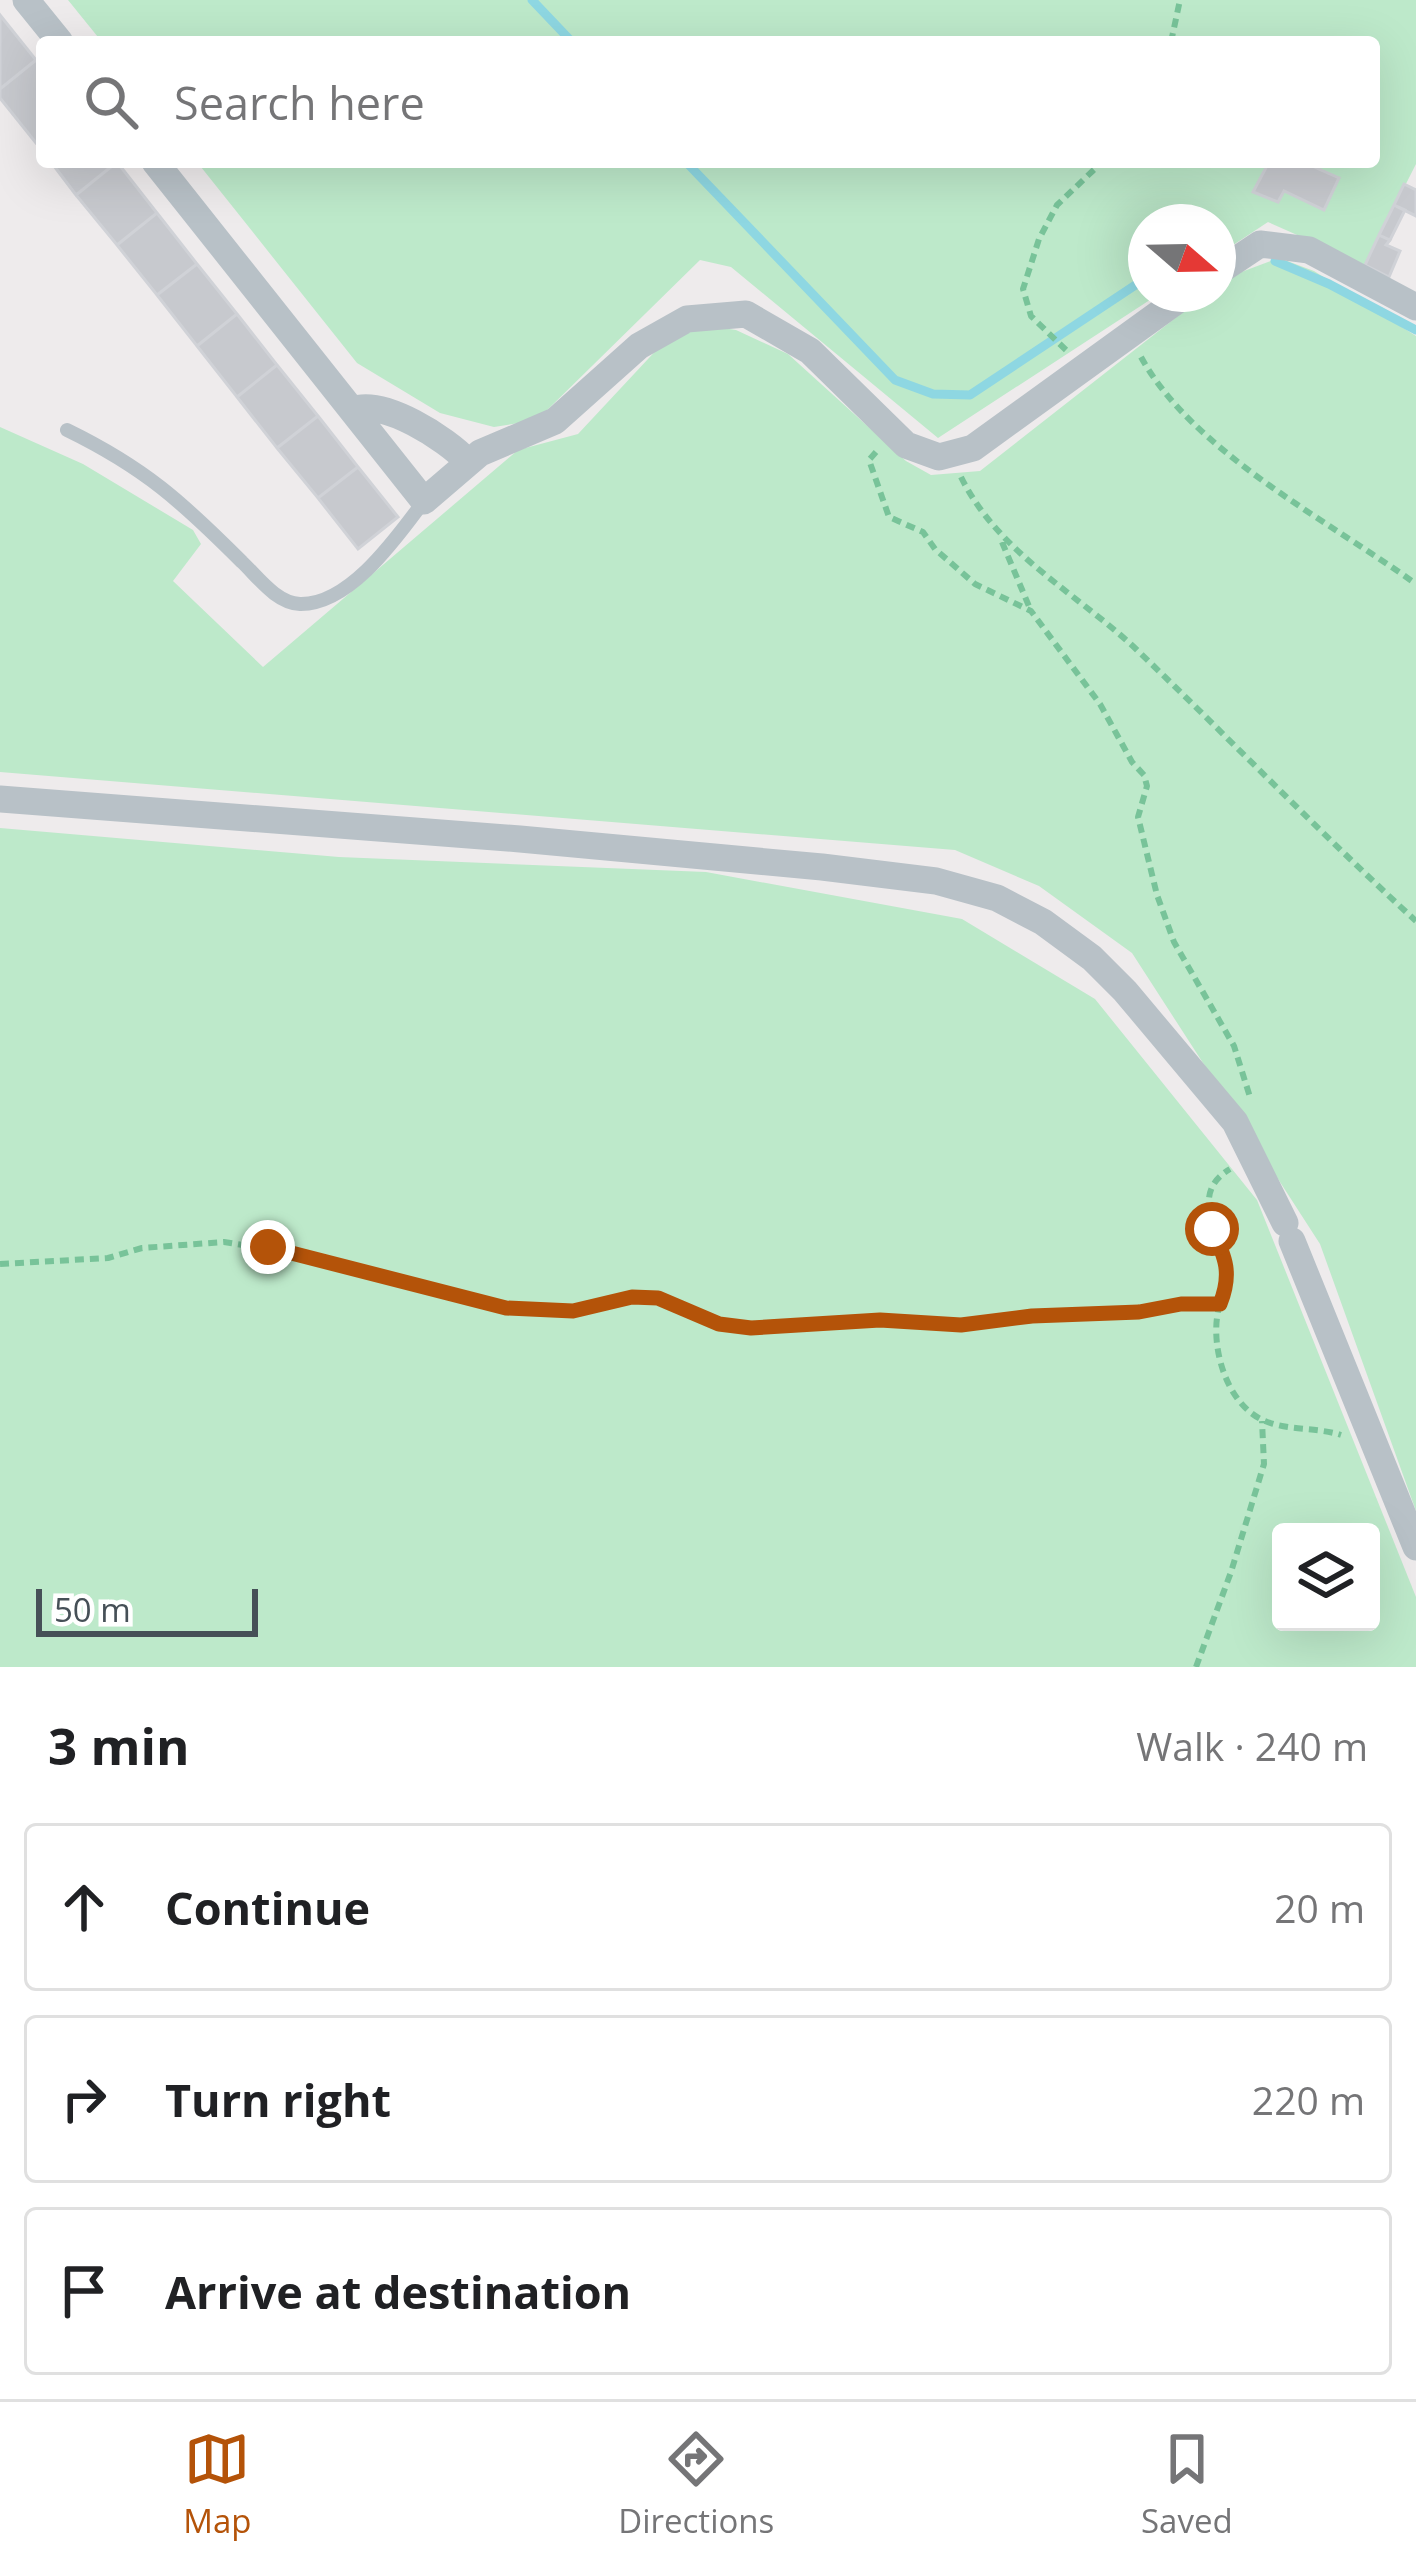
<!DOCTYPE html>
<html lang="en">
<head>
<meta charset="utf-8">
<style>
	:root { --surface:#fff; --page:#f6f6f6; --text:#202124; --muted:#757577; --line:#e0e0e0; --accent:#b45309 }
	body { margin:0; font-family:"Open Sans",sans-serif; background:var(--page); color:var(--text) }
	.controls { position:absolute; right:36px; bottom:36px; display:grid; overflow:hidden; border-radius:12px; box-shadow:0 12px 48px #0002 }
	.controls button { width:108px; height:108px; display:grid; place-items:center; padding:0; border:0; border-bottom:3px solid var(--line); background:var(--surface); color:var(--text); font:60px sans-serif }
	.compass { position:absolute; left:1128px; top:204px; width:108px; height:108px; border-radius:50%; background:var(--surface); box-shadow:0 12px 48px #0002; rotate:110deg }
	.scale { position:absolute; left:36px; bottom:30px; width:222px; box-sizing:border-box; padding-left:12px; border:6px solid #465057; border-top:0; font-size:33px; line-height:42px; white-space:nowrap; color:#465057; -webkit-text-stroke:9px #fff; paint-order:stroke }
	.stop { position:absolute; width:36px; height:36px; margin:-27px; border:9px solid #b45309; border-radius:50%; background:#fff }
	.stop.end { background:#b45309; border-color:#fff; box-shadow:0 3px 12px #0008 }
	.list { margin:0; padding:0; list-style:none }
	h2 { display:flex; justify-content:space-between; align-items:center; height:156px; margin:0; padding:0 48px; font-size:51px }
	h2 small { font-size:39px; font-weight:400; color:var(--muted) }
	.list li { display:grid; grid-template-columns:78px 1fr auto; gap:36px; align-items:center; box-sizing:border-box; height:168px; margin:0 24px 24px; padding:0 24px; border:3px solid var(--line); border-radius:12px }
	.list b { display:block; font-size:45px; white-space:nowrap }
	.list em { font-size:39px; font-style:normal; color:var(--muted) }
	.icon { flex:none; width:66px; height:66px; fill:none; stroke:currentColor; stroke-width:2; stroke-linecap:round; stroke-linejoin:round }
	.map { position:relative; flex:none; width:1416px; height:1667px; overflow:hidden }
	.search { position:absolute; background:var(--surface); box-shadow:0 12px 48px #0002; left:36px; right:36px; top:36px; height:132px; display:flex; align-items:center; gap:30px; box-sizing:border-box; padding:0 42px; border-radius:12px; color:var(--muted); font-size:45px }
	.sheet { height:732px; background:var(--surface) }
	nav { display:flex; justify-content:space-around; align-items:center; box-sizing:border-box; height:168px; border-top:3px solid var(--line); background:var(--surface); font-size:33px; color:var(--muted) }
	nav a { display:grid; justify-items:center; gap:6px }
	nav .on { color:var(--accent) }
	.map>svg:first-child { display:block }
	.green { fill:#bde9ca; fill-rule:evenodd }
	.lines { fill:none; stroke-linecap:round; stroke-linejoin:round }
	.stream { stroke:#8ed7e2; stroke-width:9 }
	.building { fill:#c7c9ce; stroke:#d0d2d7; stroke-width:3 }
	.path { stroke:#78c399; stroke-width:6; stroke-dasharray:9 6; stroke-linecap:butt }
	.service { stroke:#b8c1c7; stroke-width:14 }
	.minor { stroke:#b8c1c7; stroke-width:27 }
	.route { stroke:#b45309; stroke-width:15 }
</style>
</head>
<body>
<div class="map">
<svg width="1416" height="1667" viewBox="0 0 1416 1667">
	<rect width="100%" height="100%" fill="#eeebec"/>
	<path class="green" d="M 68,0 L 1416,0 L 1416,164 L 1365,265 L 1268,222 L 1218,255 L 1218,222 L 1146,222 L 1146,294 L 1159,294 L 938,438 L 731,267 L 700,260 L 537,420 L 494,427 L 440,413 L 357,363 L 197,162 L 1374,162 L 1374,42 L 102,42 Z
		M 1279,258 L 1314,271 L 1416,336 L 1416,1511 L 1320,1244 L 1132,953 L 1039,886 L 955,850 L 0,772 L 0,427 L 83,464 L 193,530 L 201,544 L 173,581 L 263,667 L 518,450 L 578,434 L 662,344 L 681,335 L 710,326 L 736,330 L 788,354 L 906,461 L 931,475 L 980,471 L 1206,294 L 1218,294 L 1218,285 L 1228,277 Z
		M 0,828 L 339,857 L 706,872 L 962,919 L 1095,999 L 1257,1200 L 1416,1597 L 1416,1667 L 0,1667 ZM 1281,1532 L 1371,1532 L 1371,1622 L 1281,1622 Z"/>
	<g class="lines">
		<path class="stream" d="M 532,0 L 572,42
			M 686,162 L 895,380 L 933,394 L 970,395 L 1146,278
			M 1275,261 L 1329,284 L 1416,330"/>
	</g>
	<path class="building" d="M 0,15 L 36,60 L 0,89 Z
		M 36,60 L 42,68 L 42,139 L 36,143 L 0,98 L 0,89 Z
		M 51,162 L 117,162 L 76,195 Z
		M 117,162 L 157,213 L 117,245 L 76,195 Z
		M 1269,162 L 1303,162 L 1339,178 L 1324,210 L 1284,191 L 1278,202 L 1253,192 Z
		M 1404,184 L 1416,190 L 1416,216 L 1394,205 Z
		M 1394,205 L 1405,210 L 1390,240 L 1379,235 Z
		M 157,213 L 197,264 L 157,295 L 117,245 Z
		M 1379,235 L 1390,240 L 1386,245 L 1400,251 L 1389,277 L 1365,265 Z
		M 197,264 L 237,314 L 197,346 L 157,295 Z
		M 237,314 L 277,365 L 237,397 L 197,346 Z
		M 277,365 L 318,416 L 277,448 L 237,397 Z
		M 318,416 L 358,467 L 318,498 L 277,448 Z
		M 358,467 L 398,517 L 358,549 L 318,498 Z"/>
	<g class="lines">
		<path class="path" d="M 1171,42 L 1180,0
			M 1066,350 L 1031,316 L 1023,289 L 1039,239 L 1057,205 L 1102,162
			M 1141,357 C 1193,452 1329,521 1416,584
			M 876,452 L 869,460 L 889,517 L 923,532 L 935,549 L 975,584 L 1031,611 L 1100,704 L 1132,762 L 1144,775 L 1147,786 L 1138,817 L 1157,895 L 1174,942 L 1234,1046 L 1250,1097
			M 961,477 C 999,554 1077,593 1137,650 C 1231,740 1320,833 1416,921
			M 1002,542 L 1031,611
			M 0,1264 L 108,1258 L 142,1248 L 224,1242 L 307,1255 L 505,1308 L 573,1311 L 632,1297 L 658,1298 L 719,1324 L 751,1329 L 880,1320 L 961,1325 L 1032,1316 L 1139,1312 L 1181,1304 L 1220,1304 C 1223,1295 1228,1286 1228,1276 C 1229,1242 1183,1197 1230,1169
			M 1220,1304 C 1208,1341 1225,1405 1265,1421 C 1289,1431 1316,1427 1341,1435
			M 1196,1667 L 1231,1572 L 1264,1464 L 1262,1421"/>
		<path class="service" d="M 67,430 C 145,468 182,502 242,562 C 258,577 276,603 300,604 C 350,605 397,537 424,501"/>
		<path class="minor" d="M 26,0 L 60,42
			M 155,162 L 424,501 L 480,453 L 555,421 L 639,346 L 687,319 L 746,314 L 810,351 L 906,445 L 939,457 L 973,448 L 1186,294
			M 1218,272 L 1260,244 L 1309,250 L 1416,307
			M 353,410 C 383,398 447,439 467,461
			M 0,799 L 520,839 L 822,867 L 936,881 L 997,898 L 1043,922 L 1092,958 L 1125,991 L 1235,1122 L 1285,1223
			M 1292,1241 L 1416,1547"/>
	</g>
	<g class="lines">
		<path class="route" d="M 268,1247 L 506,1308 L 573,1311 L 632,1297 L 658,1298 L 719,1324 L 751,1328 L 880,1320 L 961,1325 L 1032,1316 L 1139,1312 L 1181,1304 L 1220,1304 C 1232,1274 1226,1258 1212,1229"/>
	</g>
</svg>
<div class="controls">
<button><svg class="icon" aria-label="layers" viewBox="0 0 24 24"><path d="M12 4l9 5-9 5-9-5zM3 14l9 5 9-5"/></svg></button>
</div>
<svg class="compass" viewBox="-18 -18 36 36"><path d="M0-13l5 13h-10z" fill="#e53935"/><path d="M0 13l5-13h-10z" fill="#757577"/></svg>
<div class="scale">50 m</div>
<div class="stop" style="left:1212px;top:1229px"></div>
<div class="stop end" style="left:268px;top:1247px"></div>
<div class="search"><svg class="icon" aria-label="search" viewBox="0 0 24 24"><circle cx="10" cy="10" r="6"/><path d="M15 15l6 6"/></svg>Search here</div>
</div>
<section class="sheet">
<h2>3 min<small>Walk · 240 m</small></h2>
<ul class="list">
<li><svg class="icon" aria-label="ahead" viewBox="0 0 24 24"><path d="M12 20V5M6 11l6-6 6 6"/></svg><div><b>Continue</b></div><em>20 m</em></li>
<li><svg class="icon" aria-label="right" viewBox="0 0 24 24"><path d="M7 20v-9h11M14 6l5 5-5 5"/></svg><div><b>Turn right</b></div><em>220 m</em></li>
<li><svg class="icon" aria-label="arrive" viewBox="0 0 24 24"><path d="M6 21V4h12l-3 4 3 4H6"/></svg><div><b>Arrive at destination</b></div></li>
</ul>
</section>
<nav>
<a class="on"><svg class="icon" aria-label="map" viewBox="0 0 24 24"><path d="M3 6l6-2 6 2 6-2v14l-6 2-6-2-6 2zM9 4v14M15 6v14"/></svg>Map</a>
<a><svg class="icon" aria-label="directions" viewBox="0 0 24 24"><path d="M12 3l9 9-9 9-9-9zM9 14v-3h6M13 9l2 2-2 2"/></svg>Directions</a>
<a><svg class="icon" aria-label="saved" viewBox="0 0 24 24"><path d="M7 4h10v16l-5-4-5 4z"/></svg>Saved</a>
</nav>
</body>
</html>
